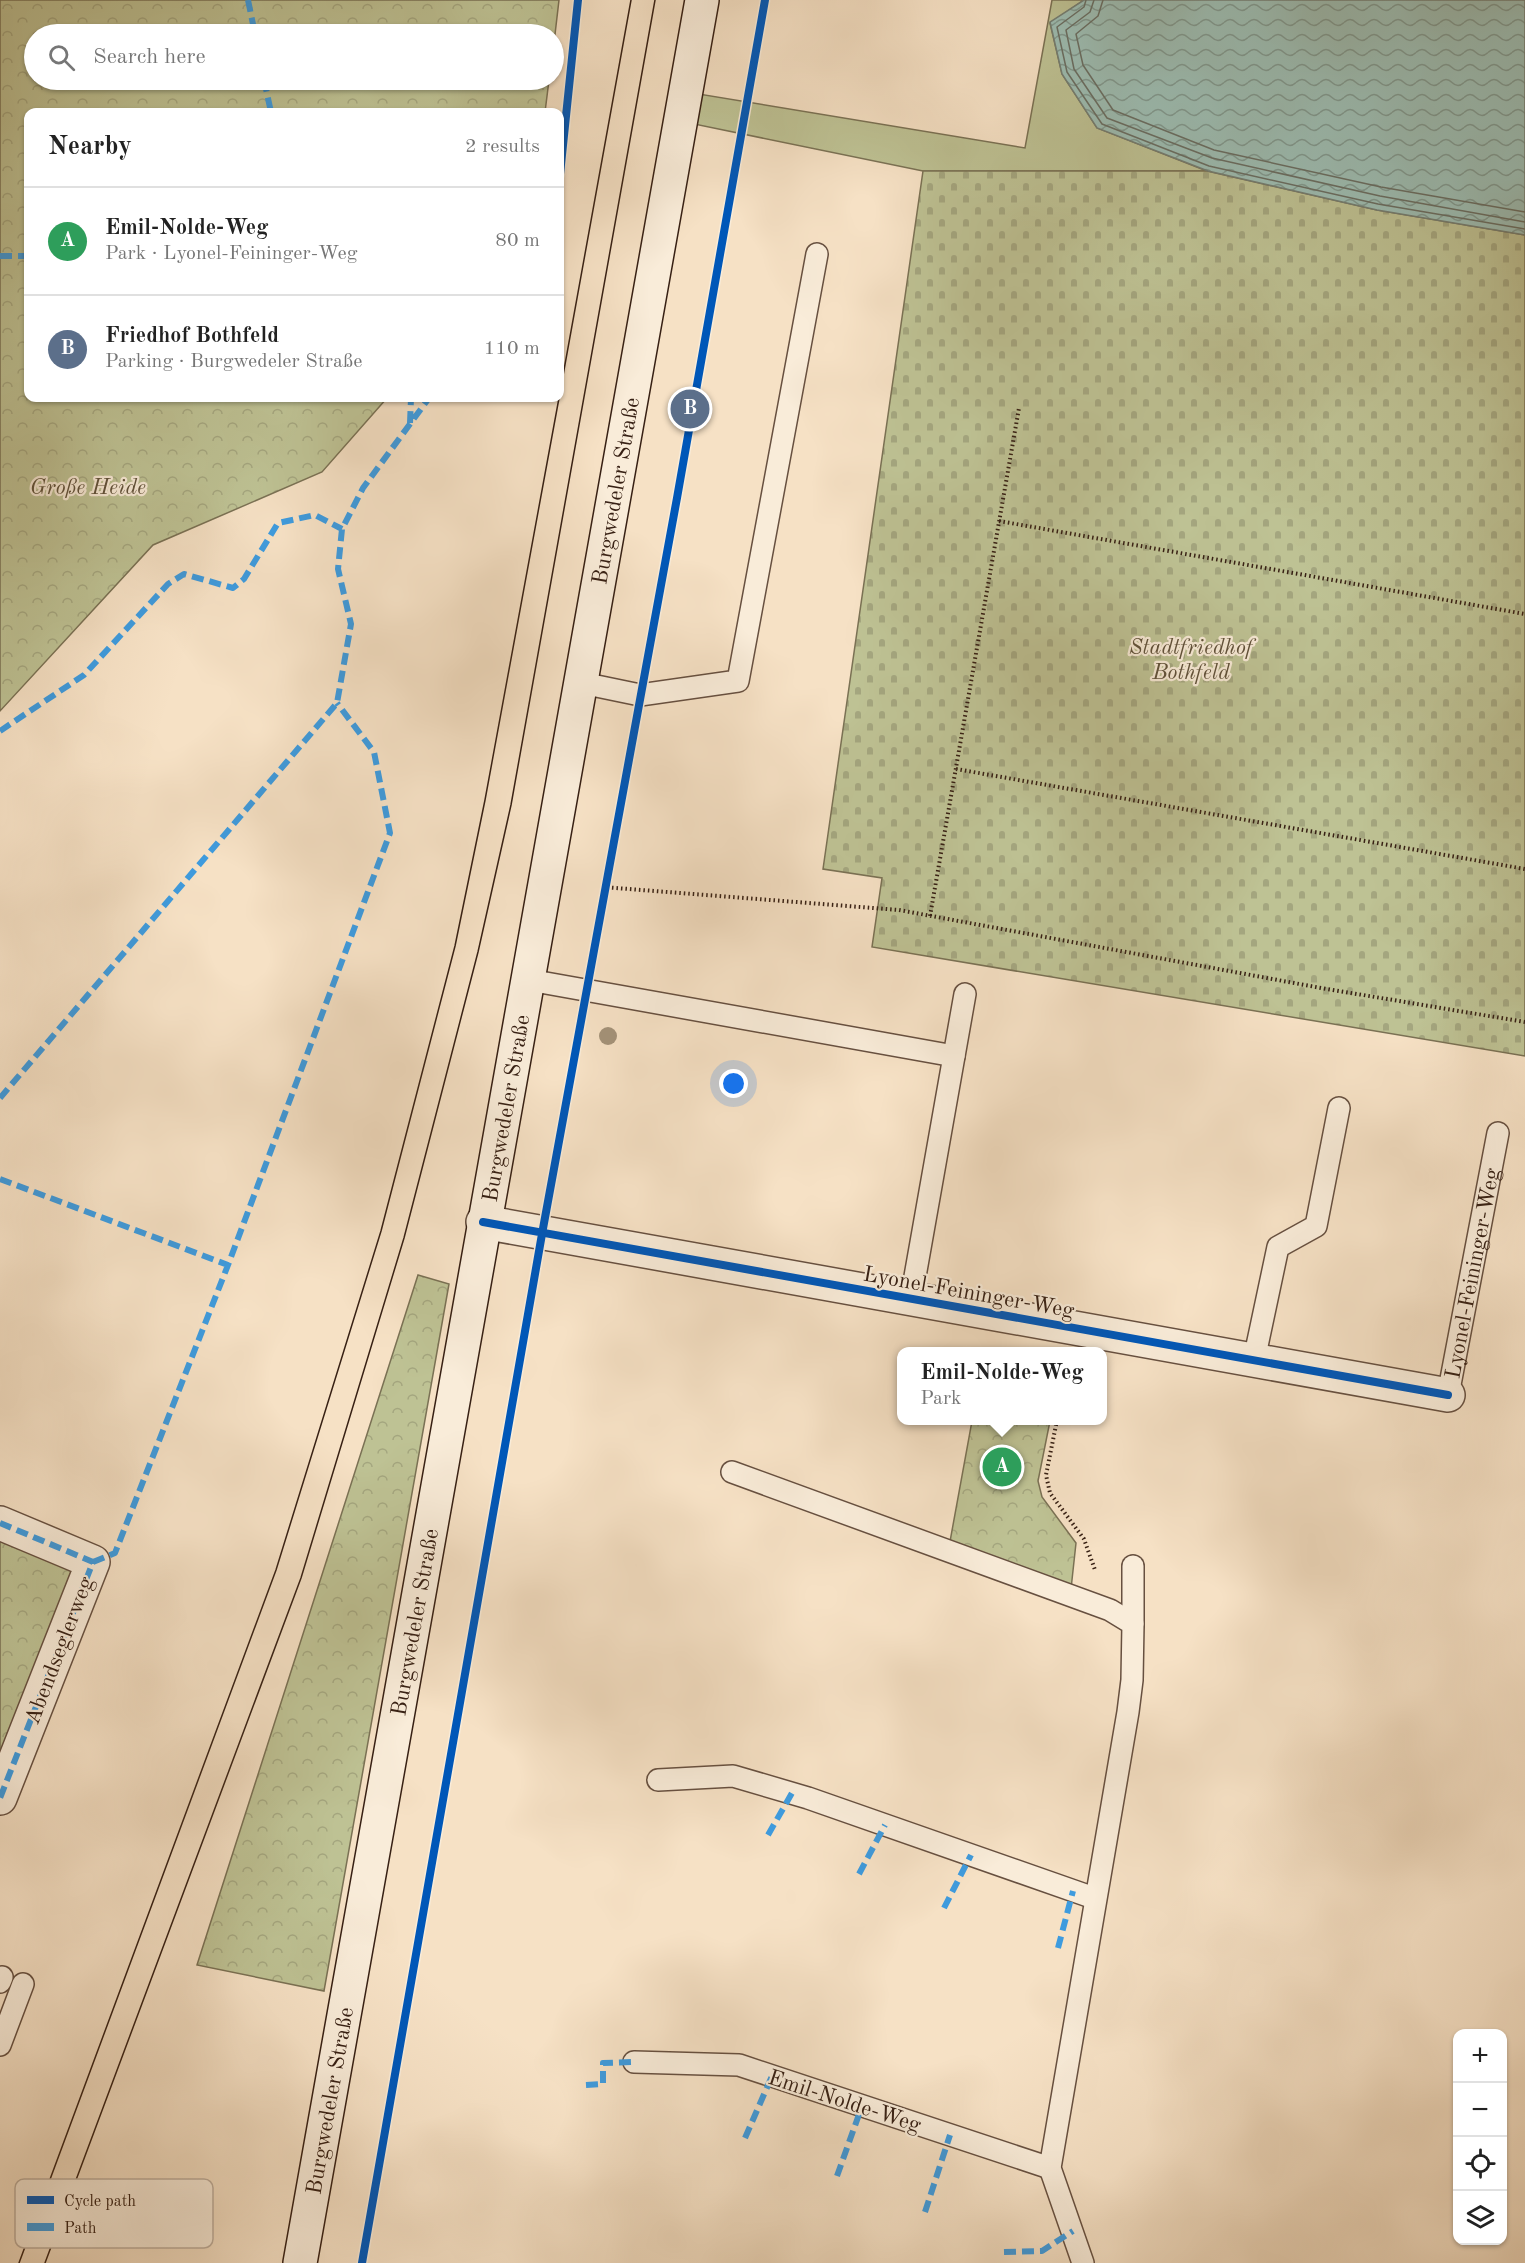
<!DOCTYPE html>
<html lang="en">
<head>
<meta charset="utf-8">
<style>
	:root { --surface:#fff; --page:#f2f2f2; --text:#222; --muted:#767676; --line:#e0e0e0; --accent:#0f766e }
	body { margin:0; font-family:"Old Standard TT",serif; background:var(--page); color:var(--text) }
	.controls { position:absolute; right:18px; bottom:18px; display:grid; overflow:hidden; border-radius:12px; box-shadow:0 2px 4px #0004 }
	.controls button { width:54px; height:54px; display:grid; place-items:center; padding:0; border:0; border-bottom:2px solid var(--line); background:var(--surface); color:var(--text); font:30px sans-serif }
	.you { position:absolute; left:734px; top:1084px; width:21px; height:21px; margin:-15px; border:4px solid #fff; border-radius:50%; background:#1a73e8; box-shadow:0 0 0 9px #1a73e833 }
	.badge { display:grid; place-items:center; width:39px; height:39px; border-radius:50%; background:var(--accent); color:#fff; font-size:20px; font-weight:700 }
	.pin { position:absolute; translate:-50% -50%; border:3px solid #fff; box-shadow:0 2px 6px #0006 }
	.popup { position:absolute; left:897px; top:1347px; width:210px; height:78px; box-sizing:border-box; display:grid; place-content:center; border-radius:12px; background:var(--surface); filter:drop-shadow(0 2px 4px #0005); font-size:20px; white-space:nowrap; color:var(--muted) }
	.popup b { font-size:22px; color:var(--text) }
	.popup::after { content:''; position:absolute; left:50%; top:100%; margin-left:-12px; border:12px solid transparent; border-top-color:var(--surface) }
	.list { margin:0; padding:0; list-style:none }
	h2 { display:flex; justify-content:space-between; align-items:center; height:78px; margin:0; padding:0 24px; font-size:26px }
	h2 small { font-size:20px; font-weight:400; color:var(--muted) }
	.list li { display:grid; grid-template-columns:39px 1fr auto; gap:18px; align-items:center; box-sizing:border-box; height:108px; padding:0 24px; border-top:2px solid var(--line) }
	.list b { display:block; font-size:22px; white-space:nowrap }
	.list p { margin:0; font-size:20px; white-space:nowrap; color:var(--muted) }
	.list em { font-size:20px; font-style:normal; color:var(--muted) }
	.icon { flex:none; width:33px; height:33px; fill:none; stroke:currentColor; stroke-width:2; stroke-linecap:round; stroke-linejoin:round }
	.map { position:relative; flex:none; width:1525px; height:2263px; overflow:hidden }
	.search { position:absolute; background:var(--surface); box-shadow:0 2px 4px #0004; left:24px; top:24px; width:540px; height:66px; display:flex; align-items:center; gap:15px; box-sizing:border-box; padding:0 21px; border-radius:33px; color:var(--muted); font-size:22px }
	.panel { position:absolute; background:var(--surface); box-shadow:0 2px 4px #0004; left:24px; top:108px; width:540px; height:294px; border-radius:12px }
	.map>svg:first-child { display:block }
	.grass { fill:#bec294; stroke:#7a7154; stroke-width:1.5 }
	.forest { fill:url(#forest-crowns); stroke:#7a7154; stroke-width:1.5 }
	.cemetery { fill:url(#cemetery-stones); stroke:#7a7154; stroke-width:1.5 }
	.water { fill:url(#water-waves); stroke:#747f74; stroke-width:1.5 }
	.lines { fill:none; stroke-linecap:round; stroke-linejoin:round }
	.shore { stroke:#6a6f64; stroke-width:1.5 }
	.service-casing { stroke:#675040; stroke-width:24 }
	.minor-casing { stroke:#675040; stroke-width:36 }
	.secondary-casing { stroke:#372014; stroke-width:36 }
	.path { stroke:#372014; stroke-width:4; stroke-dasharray:1.5 3; stroke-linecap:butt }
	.service { stroke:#f9ecd9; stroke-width:21 }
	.minor { stroke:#f9ecd9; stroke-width:33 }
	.secondary { stroke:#f9ecd9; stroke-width:33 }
	.tram { stroke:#372014; stroke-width:1.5 }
	.quiet { stroke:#3e9bde; stroke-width:6; stroke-dasharray:12 6; stroke-linecap:butt }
	.cycleway-casing { stroke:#f9ecd9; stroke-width:11 }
	.cycleway { stroke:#0057b8; stroke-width:8 }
	.tree { fill:#a49279 }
	.labels { text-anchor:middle; stroke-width:4.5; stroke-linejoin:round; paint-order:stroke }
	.park-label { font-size:22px; font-style:italic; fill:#60513a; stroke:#f9ecd9 }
	.street-label { font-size:22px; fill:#372014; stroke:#f9ecd9 }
	.key { fill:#f9ecd9; stroke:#bfaf9e; stroke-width:1.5 }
	.key-label { font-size:16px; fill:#372014 }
</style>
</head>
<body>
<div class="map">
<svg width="1525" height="2263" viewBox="0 0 1525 2263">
	<defs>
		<pattern id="forest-crowns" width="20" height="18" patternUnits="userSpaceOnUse" patternTransform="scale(1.5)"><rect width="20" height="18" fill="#bec294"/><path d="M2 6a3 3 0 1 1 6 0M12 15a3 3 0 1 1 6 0" fill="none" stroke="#a4a67f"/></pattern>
		<pattern id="cemetery-stones" width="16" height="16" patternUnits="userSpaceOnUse" patternTransform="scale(1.5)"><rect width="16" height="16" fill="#bec294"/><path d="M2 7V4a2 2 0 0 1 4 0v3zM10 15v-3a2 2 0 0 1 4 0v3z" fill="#a4a67f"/></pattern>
		<pattern id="water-waves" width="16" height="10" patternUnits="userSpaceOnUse" patternTransform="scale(1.5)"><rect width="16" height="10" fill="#9dbeb4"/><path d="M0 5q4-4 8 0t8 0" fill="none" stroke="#819a91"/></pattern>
	</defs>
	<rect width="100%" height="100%" fill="#f6e1c5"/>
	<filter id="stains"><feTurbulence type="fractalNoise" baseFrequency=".00333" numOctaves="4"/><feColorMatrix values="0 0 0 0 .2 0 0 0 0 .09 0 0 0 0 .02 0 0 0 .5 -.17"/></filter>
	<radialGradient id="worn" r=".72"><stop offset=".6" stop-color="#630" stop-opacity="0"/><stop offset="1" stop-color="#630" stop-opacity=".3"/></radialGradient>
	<path class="grass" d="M 1052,0 L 1084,0 L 1050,23 L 1062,74 L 1097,128 L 1207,171 L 923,171 L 694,124 L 699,94 L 1025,148 Z"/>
	<path class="forest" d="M 0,0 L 559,0 L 554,43 L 554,34 L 34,34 L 34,80 L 549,80 L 545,112 L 28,112 L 28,398 L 387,398 L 322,472 L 153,545 L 0,711 Z
		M 418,1275 L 449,1284 L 324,1991 L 197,1965 Z
		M 972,1421 L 1050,1421 L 1038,1481 L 1042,1497 L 1076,1543 L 1071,1589 L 949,1547 Z
		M 0,1523 L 93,1562 L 0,1798 Z"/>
	<path class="cemetery" d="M 923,171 L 1207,171 L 1377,210 L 1525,235 L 1525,1056 L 872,947 L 882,878 L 823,869 Z"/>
	<path class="water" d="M 1084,0 L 1525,0 L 1525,235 L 1377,210 L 1208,171 L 1097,128 L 1062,74 L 1050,22 Z"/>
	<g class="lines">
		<path class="shore" d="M 1086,0 L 1084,7 L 1057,27 L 1067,72 L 1102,124 L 1209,166 L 1378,204 L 1525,229
			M 1094,0 L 1090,12 L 1066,30 L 1074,69 L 1107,118 L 1212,158 L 1380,196 L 1525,222
			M 1103,0 L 1098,16 L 1076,34 L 1083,65 L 1113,110 L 1214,150 L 1381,187 L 1525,212"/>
		<g class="service-casing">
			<g id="service">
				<path d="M 582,683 L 640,695 L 738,681 L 817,254"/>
				<path d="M 529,980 L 954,1056"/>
				<path d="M 911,1299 L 965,994"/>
				<path d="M 1254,1360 L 1278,1247 L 1316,1226 L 1339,1108"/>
				<path id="s1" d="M 1448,1395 L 1498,1133"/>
				<path d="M 732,1472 L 1110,1610 L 1133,1624 L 1132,1680 L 1128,1712 L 1050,2168 L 1083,2263"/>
				<path d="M 1133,1566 L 1133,1624"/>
				<path d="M 658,1780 L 733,1776 L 808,1798 L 1094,1898"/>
				<path d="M 0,1982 L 2,1977"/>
				<path d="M 0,2045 L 23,1984"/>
				<path d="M 634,2062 L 739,2065 L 1050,2168"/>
			</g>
		</g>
		<g class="minor-casing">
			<path id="minor" d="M 483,1222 L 1448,1395
				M 0,1523 L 93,1562 L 0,1798"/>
		</g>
		<g class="secondary-casing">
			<g id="secondary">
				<path id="s2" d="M 300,2263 L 702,0"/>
			</g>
		</g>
		<path class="path" d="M 999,521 L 1525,614
			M 956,769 L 1525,869
			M 603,887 L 899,910 L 1321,988 L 1525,1022
			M 930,916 L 1019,408
			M 1057,1420 L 1046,1475 L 1050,1493 L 1084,1539 L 1095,1570"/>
		<use href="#service" class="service"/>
		<use href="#minor" class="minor"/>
		<use href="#secondary" class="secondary"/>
		<path class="tram" d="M 560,392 L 631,0
			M 19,2263 L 276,1570 L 381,1231 L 455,946 L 485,800 L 559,398
			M 45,2263 L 301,1578 L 404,1238 L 478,952 L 511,805 L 655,0"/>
		<path class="quiet" d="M 248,0 L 255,34
			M 264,80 L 271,112
			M 0,256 L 28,256
			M 410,423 L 411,398
			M 0,731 L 84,675 L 168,584 L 184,574 L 233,588 L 244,579 L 278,523 L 315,515 L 342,529
			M 0,1098 L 337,703 L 351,624 L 338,569 L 342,529 L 363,488 L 429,398
			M 0,1179 L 228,1265
			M 0,1523 L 93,1562 L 0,1798
			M 93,1562 L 115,1553 L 228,1265 L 390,833 L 374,752 L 337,703
			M 768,1835 L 792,1793
			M 859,1874 L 885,1825
			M 944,1908 L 971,1855
			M 1058,1948 L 1073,1891
			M 586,2085 L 603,2084 L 603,2063 L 634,2062
			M 745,2138 L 772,2076
			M 837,2176 L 862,2106
			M 925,2212 L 950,2135
			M 1004,2252 L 1042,2251 L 1073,2231"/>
		<g class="cycleway-casing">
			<path id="cycleway" d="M 560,174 L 578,0
				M 483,1222 L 1448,1395
				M 362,2263 L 542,1234 L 677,498 L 765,0"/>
		</g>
		<use href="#cycleway" class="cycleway"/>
	</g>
	<g class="tree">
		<circle cx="608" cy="1036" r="9"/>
		<circle cx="1003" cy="1474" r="9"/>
	</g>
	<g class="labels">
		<g class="park-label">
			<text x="88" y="494">Große Heide</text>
			<text x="1191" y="654">Stadtfriedhof<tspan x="1191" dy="25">Bothfeld</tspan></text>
		</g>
		<g class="street-label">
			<text dy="8" stroke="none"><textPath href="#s2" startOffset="1800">Burgwedeler Straße</textPath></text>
			<text dy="8" stroke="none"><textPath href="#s2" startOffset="1173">Burgwedeler Straße</textPath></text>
			<text dy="8" stroke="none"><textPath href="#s1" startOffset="124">Lyonel-Feininger-Weg</textPath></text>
			<text transform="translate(969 1291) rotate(10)" y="8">Lyonel-Feininger-Weg</text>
			<text dy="8" stroke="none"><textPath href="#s2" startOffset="651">Burgwedeler Straße</textPath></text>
			<text transform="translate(58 1650) rotate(-69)" y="8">Abendseglerweg</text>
			<text dy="8" stroke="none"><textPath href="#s2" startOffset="165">Burgwedeler Straße</textPath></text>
			<text transform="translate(845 2100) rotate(18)" y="8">Emil-Nolde-Weg</text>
		</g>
	</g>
	<rect x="15" y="2179" width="198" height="69" rx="9" class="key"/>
	<rect x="27" y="2196" width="27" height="8" fill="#0057b8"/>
	<rect x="27" y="2223" width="27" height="8" fill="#3e9bde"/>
	<g class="key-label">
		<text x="64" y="2206">Cycle path</text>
		<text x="64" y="2233">Path</text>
	</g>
	<rect width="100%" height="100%" filter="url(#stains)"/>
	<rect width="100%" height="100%" fill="url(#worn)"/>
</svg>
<div class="controls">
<button>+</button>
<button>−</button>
<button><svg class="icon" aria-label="locate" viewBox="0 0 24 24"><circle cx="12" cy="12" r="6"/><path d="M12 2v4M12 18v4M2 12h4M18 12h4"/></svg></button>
<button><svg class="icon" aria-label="layers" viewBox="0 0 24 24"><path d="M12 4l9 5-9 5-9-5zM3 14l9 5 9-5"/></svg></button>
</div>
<div class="you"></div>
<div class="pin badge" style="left:1002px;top:1467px;background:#2e9e5b">A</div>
<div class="popup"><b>Emil-Nolde-Weg</b>Park</div>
<div class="pin badge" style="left:690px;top:409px;background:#5c6f8a">B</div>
<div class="search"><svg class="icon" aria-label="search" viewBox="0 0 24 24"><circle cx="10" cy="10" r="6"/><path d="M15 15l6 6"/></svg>Search here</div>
<section class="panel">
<h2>Nearby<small>2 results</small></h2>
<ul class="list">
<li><span class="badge" style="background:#2e9e5b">A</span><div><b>Emil-Nolde-Weg</b><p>Park · Lyonel-Feininger-Weg</p></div><em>80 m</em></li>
<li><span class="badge" style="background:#5c6f8a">B</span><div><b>Friedhof Bothfeld</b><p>Parking · Burgwedeler Straße</p></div><em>110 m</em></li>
</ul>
</section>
</div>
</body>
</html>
